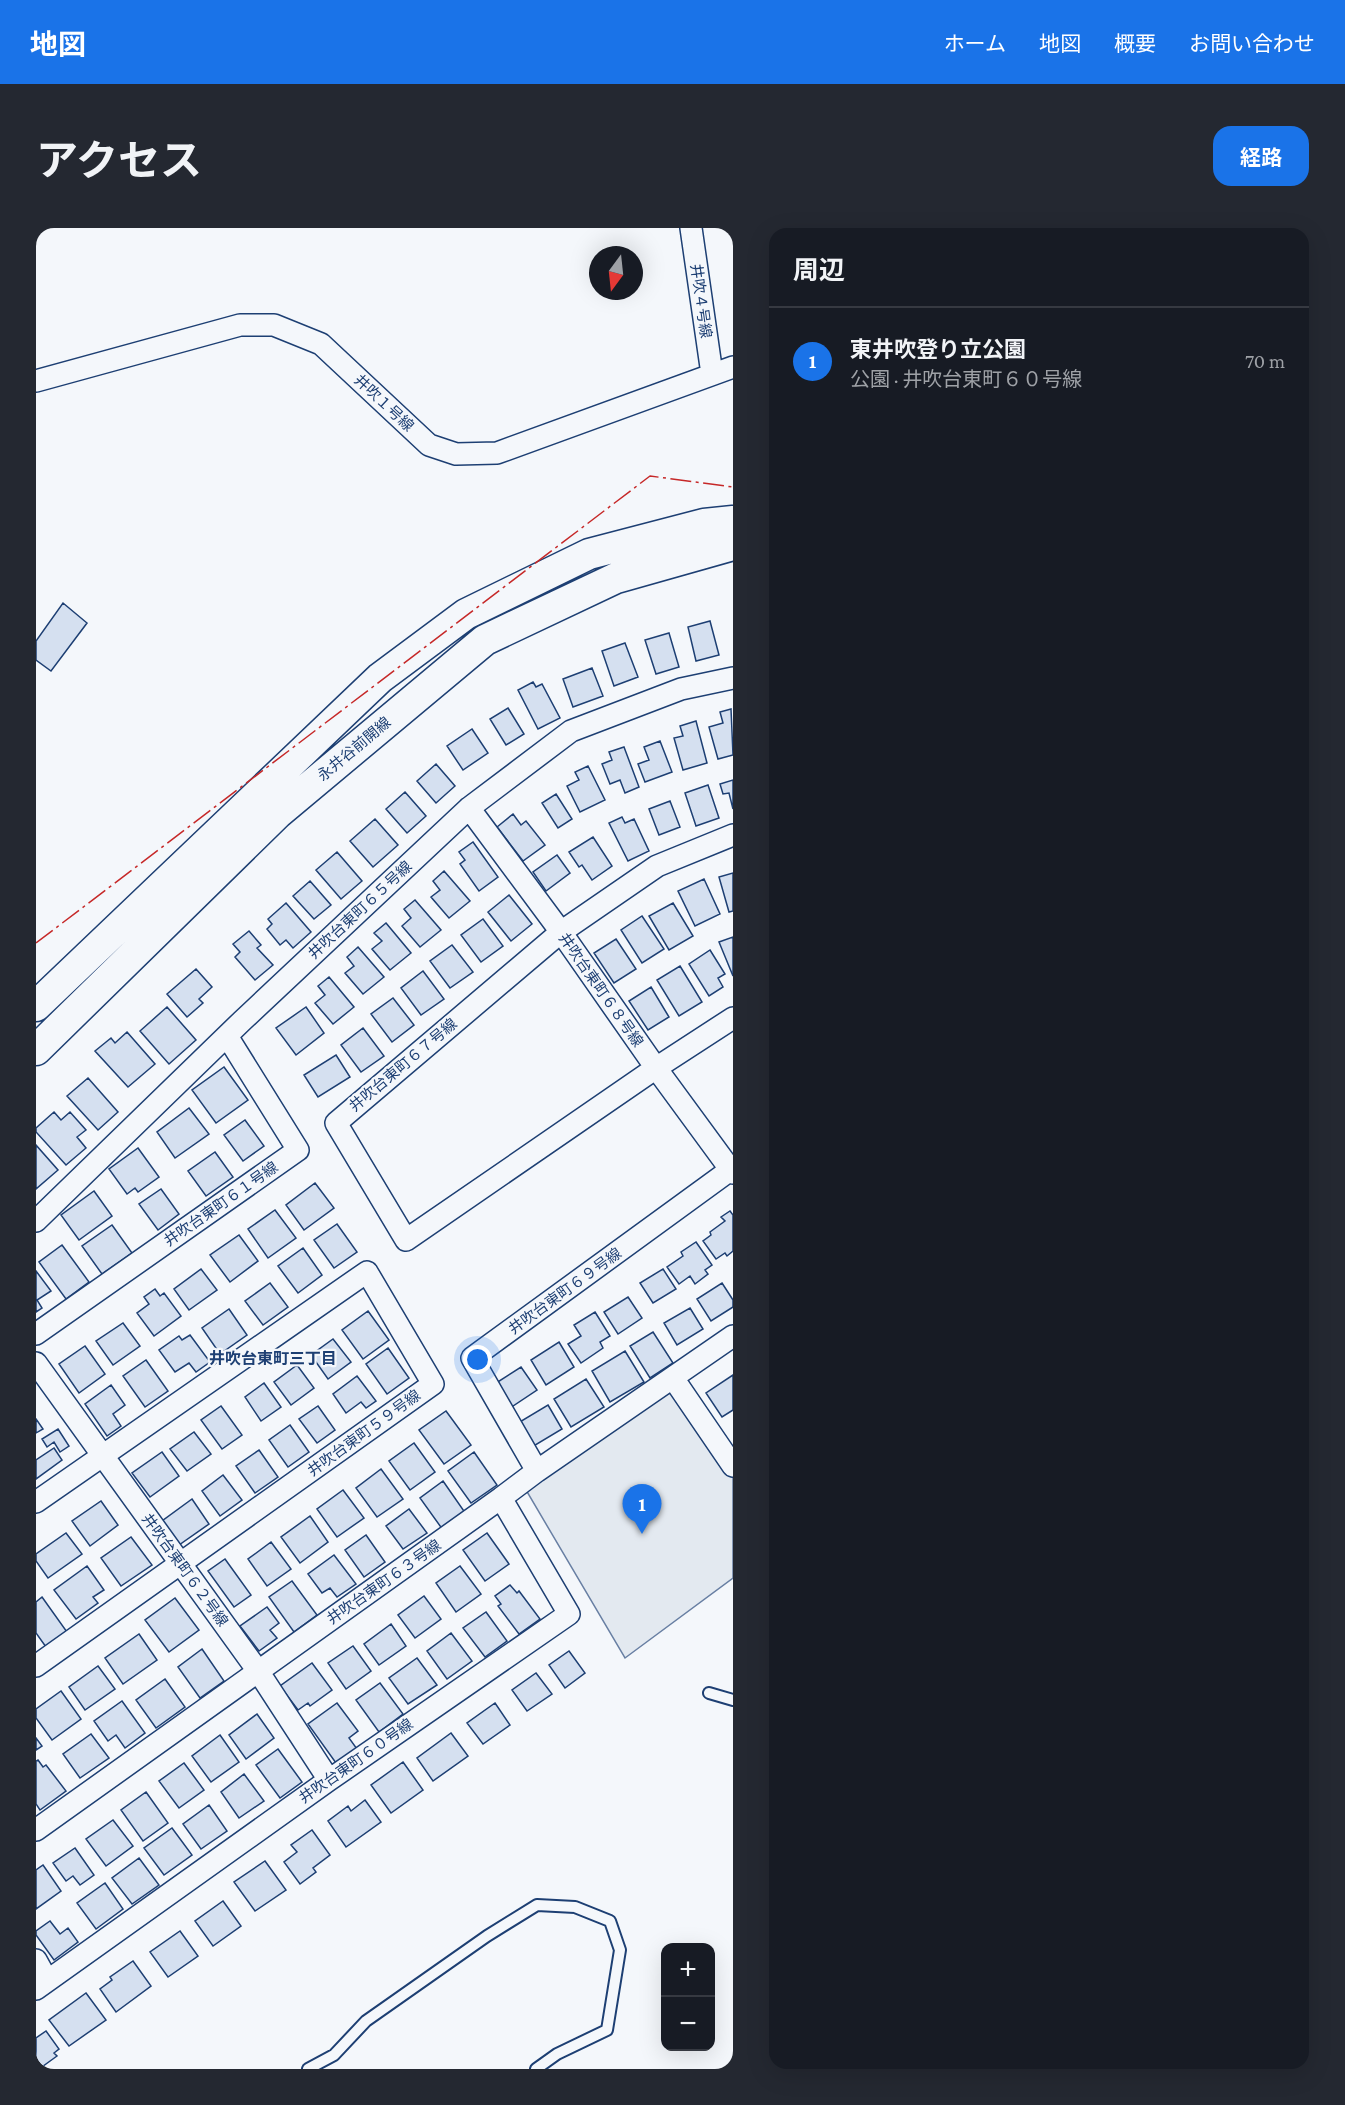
<!DOCTYPE html>
<html lang="ja">
<head>
<meta charset="utf-8">
<style>
	:root { --surface:#171b24; --page:#242831; --text:#f1f3f6; --muted:#9ea1a6; --line:#363941; --accent:#1a73e8 }
	body { margin:0; font-family:"Crimson Pro","Noto Sans JP",serif; background:var(--page); color:var(--text) }
	.controls { position:absolute; right:18px; bottom:18px; display:grid; overflow:hidden; border-radius:12px; box-shadow:0 6px 24px #0002 }
	.controls button { width:54px; height:54px; display:grid; place-items:center; padding:0; border:0; border-bottom:2px solid var(--line); background:var(--surface); color:var(--text); font:30px sans-serif }
	.compass { position:absolute; left:553px; top:18px; width:54px; height:54px; border-radius:50%; background:var(--surface); box-shadow:0 6px 24px #0002; rotate:195deg }
	.you { position:absolute; left:442px; top:1132px; width:21px; height:21px; margin:-15px; border:4px solid #fff; border-radius:50%; background:#1a73e8; box-shadow:0 0 0 9px #1a73e833 }
	.badge { display:grid; place-items:center; width:39px; height:39px; border-radius:50%; background:var(--accent); color:#fff; font-size:20px; font-weight:700 }
	.pin { position:absolute; translate:-50% -50px; filter:drop-shadow(0 2px 3px #0008) }
	.pin::after { content:''; position:absolute; top:32px; width:21px; height:18px; background:inherit; clip-path:polygon(0 0,100% 0,50% 100%) }
	.list { margin:0; padding:0; list-style:none }
	h2 { display:flex; justify-content:space-between; align-items:center; height:78px; margin:0; padding:0 24px; font-size:26px }
	h2 small { font-size:20px; font-weight:400; color:var(--muted) }
	.list li { display:grid; grid-template-columns:39px 1fr auto; gap:18px; align-items:center; box-sizing:border-box; height:108px; padding:0 24px; border-top:2px solid var(--line) }
	.list b { display:block; font-size:22px; white-space:nowrap }
	.list p { margin:0; font-size:20px; white-space:nowrap; color:var(--muted) }
	.list em { font-size:20px; font-style:normal; color:var(--muted) }
	.map { position:relative; flex:none; width:697px; height:1841px; overflow:hidden; border-radius:18px }
	header { display:flex; align-items:center; gap:36px; box-sizing:border-box; height:84px; padding:0 30px; background:var(--accent); color:#fff }
	header strong { font-size:28px }
	nav { display:flex; gap:33px; margin-inline-start:auto; font-size:21px }
	.intro { display:flex; align-items:center; justify-content:space-between; box-sizing:border-box; height:144px; padding:0 36px }
	h1 { margin:0; font-size:42px }
	.button { padding:15px 27px; border-radius:18px; background:var(--accent); color:#fff; font-size:21px; font-weight:700 }
	main { display:flex; gap:36px; padding:0 36px }
	aside { flex:1; background:var(--surface); border-radius:18px; box-shadow:0 6px 24px #0002 }
	.map>svg:first-child { display:block }
	.green { fill:#e3e9f0; stroke:#687fa3; stroke-width:1.5 }
	.building { fill:#d5e0f0; stroke:#1d3f73; stroke-width:1.5 }
	.lines { fill:none; stroke-linecap:round; stroke-linejoin:round }
	.lane-casing { stroke:#1d3f73; stroke-width:14 }
	.street-casing { stroke:#1d3f73; stroke-width:24 }
	.secondary-casing { stroke:#1d3f73; stroke-width:33 }
	.lane { stroke:#f4f7fb; stroke-width:10 }
	.street { stroke:#f4f7fb; stroke-width:21 }
	.secondary { stroke:#f4f7fb; stroke-width:30 }
	.power { stroke:#c62828; stroke-width:1.5; stroke-dasharray:21 4.5 3 4.5; stroke-linecap:butt }
	.labels { text-anchor:middle; stroke-width:4.5; stroke-linejoin:round; paint-order:stroke }
	.street-label { font-size:15px; fill:#1d3f73; stroke:#f4f7fb }
	.neighbourhood-label { font-size:16px; font-weight:bold; fill:#1d3f73; stroke:#f4f7fb }
</style>
</head>
<body>
<header>
<strong>地図</strong>
<nav><a>ホーム</a><a>地図</a><a>概要</a><a>お問い合わせ</a></nav>
</header>
<div class="intro"><h1>アクセス</h1><a class="button">経路</a></div>
<main>
<div class="map">
<svg width="697" height="1841" viewBox="0 0 697 1841">
	<rect width="100%" height="100%" fill="#f4f7fb"/>
	<path class="green" d="M 636,1161 L 697,1247 L 697,1350 L 589,1430 L 490,1262 Z"/>
	<path class="building" d="M 27,375 L 51,395 L 15,443 L 0,432 L 0,413 Z
		M 674,393 L 683,427 L 660,433 L 652,399 Z
		M 633,405 L 643,439 L 620,446 L 609,412 Z
		M 589,415 L 602,449 L 578,458 L 566,423 Z
		M 556,440 L 567,468 L 537,479 L 527,451 Z
		M 497,454 L 500,459 L 506,456 L 524,490 L 502,501 L 482,462 Z
		M 472,480 L 488,506 L 470,517 L 454,491 Z
		M 695,481 L 697,527 L 682,531 L 673,499 L 687,495 L 684,484 Z
		M 660,493 L 671,535 L 647,542 L 638,510 L 647,508 L 644,498 Z
		M 436,501 L 452,525 L 427,542 L 411,518 Z
		M 624,513 L 636,544 L 609,554 L 602,536 L 613,532 L 608,519 Z
		M 588,519 L 603,559 L 589,565 L 584,552 L 574,556 L 566,536 L 576,532 L 573,524 Z
		M 400,536 L 419,558 L 400,575 L 381,553 Z
		M 552,538 L 569,572 L 544,584 L 531,558 L 543,552 L 539,544 Z
		M 697,552 L 697,581 L 693,565 L 687,566 L 684,556 Z
		M 672,557 L 683,590 L 660,598 L 649,565 Z
		M 369,564 L 390,588 L 371,605 L 350,581 Z
		M 520,566 L 536,591 L 522,600 L 506,575 Z
		M 634,573 L 644,599 L 623,607 L 613,581 Z
		M 477,586 L 485,597 L 490,593 L 509,617 L 487,633 L 461,599 Z
		M 586,589 L 589,595 L 598,591 L 613,623 L 592,633 L 573,595 Z
		M 339,591 L 362,617 L 337,639 L 314,613 Z
		M 557,609 L 576,638 L 556,652 L 546,637 L 543,639 L 533,624 Z
		M 437,614 L 462,649 L 443,663 L 424,636 L 429,632 L 423,624 Z
		M 301,624 L 326,653 L 305,671 L 280,642 Z
		M 521,627 L 534,645 L 510,663 L 497,644 Z
		M 408,643 L 434,673 L 413,690 L 395,669 L 404,662 L 397,653 Z
		M 697,645 L 697,683 L 693,684 L 683,649 Z
		M 668,651 L 684,686 L 659,698 L 642,663 Z
		M 274,653 L 295,677 L 278,691 L 257,668 Z
		M 473,667 L 496,696 L 475,713 L 452,684 Z
		M 379,672 L 405,702 L 384,719 L 366,698 L 375,690 L 368,681 Z
		M 250,675 L 275,704 L 257,720 L 250,712 L 244,717 L 231,701 L 236,696 L 232,691 Z
		M 637,675 L 657,708 L 633,722 L 613,688 Z
		M 606,688 L 628,721 L 606,735 L 585,702 Z
		M 447,691 L 467,718 L 445,734 L 425,707 Z
		M 350,695 L 375,725 L 354,742 L 336,721 L 346,713 L 338,705 Z
		M 213,703 L 225,717 L 221,720 L 237,737 L 219,752 L 199,729 L 204,724 L 197,716 Z
		M 697,709 L 697,748 L 683,714 Z
		M 580,711 L 600,741 L 578,755 L 558,725 Z
		M 416,717 L 437,744 L 414,760 L 394,733 Z
		M 322,719 L 348,749 L 327,766 L 309,745 L 318,738 L 311,729 Z
		M 674,722 L 689,746 L 682,750 L 687,759 L 673,768 L 653,736 Z
		M 644,738 L 666,774 L 643,788 L 621,752 Z
		M 160,741 L 176,759 L 163,771 L 167,775 L 151,789 L 131,766 Z
		M 387,743 L 408,771 L 385,787 L 365,760 Z
		M 293,749 L 318,779 L 297,796 L 279,775 L 289,767 L 282,758 Z
		M 615,759 L 633,789 L 612,802 L 593,773 Z
		M 357,770 L 378,797 L 356,814 L 335,786 Z
		M 131,779 L 160,812 L 133,836 L 104,803 Z
		M 270,779 L 288,805 L 260,827 L 240,800 Z
		M 327,800 L 348,828 L 325,844 L 305,817 Z
		M 91,804 L 119,836 L 92,859 L 59,823 L 75,810 L 79,815 Z
		M 300,827 L 314,849 L 282,869 L 268,847 Z
		M 188,839 L 212,872 L 180,895 L 156,862 Z
		M 52,850 L 82,884 L 62,902 L 31,868 Z
		M 153,880 L 173,906 L 139,930 L 121,904 Z
		M 18,884 L 25,892 L 34,884 L 50,902 L 41,909 L 50,920 L 30,937 L 0,904 L 0,900 Z
		M 209,892 L 228,918 L 207,933 L 188,907 Z
		M 0,917 L 22,942 L 0,961 Z
		M 102,920 L 123,949 L 102,964 L 99,960 L 91,966 L 73,941 Z
		M 179,924 L 197,949 L 170,968 L 152,943 Z
		M 279,955 L 298,980 L 268,1002 L 250,977 Z
		M 125,961 L 143,986 L 122,1002 L 103,976 Z
		M 58,963 L 76,988 L 43,1012 L 25,987 Z
		M 239,982 L 260,1010 L 232,1030 L 212,1001 Z
		M 694,983 L 697,987 L 697,1023 L 691,1028 L 689,1025 L 680,1031 L 667,1013 L 675,1007 L 674,1004 L 689,993 L 685,989 Z
		M 301,996 L 321,1024 L 298,1040 L 278,1012 Z
		M 76,997 L 96,1025 L 66,1046 L 46,1018 Z
		M 203,1007 L 222,1033 L 194,1054 L 174,1027 Z
		M 660,1014 L 676,1037 L 669,1042 L 672,1046 L 659,1056 L 654,1048 L 643,1056 L 631,1039 L 647,1028 L 645,1024 Z
		M 26,1017 L 53,1054 L 30,1071 L 3,1034 Z
		M 267,1020 L 286,1047 L 262,1065 L 242,1038 Z
		M 165,1041 L 181,1062 L 153,1082 L 138,1061 Z
		M 627,1041 L 640,1061 L 617,1075 L 604,1055 Z
		M 0,1043 L 15,1063 L 1,1072 L 6,1080 L 0,1084 Z
		M 234,1055 L 252,1079 L 227,1097 L 209,1073 Z
		M 686,1055 L 697,1072 L 697,1079 L 675,1093 L 661,1071 Z
		M 119,1061 L 124,1068 L 128,1065 L 145,1088 L 118,1108 L 101,1085 L 113,1076 L 108,1069 Z
		M 592,1069 L 606,1090 L 582,1106 L 568,1084 Z
		M 654,1080 L 667,1101 L 641,1117 L 628,1095 Z
		M 193,1081 L 211,1107 L 184,1126 L 166,1100 Z
		M 332,1083 L 353,1112 L 327,1131 L 306,1102 Z
		M 559,1084 L 574,1108 L 564,1114 L 567,1120 L 545,1135 L 532,1116 L 545,1108 L 538,1097 Z
		M 87,1095 L 104,1118 L 77,1137 L 60,1113 Z
		M 617,1104 L 637,1135 L 614,1150 L 594,1118 Z
		M 154,1107 L 174,1134 L 160,1144 L 153,1135 L 139,1144 L 123,1122 L 143,1108 L 146,1112 Z
		M 297,1111 L 315,1134 L 292,1151 L 275,1127 Z
		M 523,1114 L 538,1139 L 510,1157 L 495,1132 Z
		M 49,1118 L 69,1146 L 43,1165 L 23,1136 Z
		M 352,1120 L 373,1150 L 351,1166 L 330,1136 Z
		M 589,1123 L 608,1154 L 574,1174 L 556,1143 Z
		M 110,1132 L 132,1163 L 109,1179 L 87,1148 Z
		M 261,1137 L 278,1160 L 255,1177 L 238,1154 Z
		M 485,1139 L 501,1162 L 474,1180 L 457,1157 Z
		M 697,1147 L 697,1182 L 686,1189 L 670,1165 Z
		M 321,1148 L 340,1173 L 330,1180 L 325,1174 L 310,1185 L 297,1166 Z
		M 550,1151 L 568,1179 L 535,1199 L 518,1171 Z
		M 228,1155 L 245,1179 L 225,1193 L 209,1169 Z
		M 75,1157 L 89,1177 L 77,1186 L 85,1198 L 71,1208 L 49,1176 Z
		M 512,1177 L 526,1201 L 496,1219 L 482,1195 Z
		M 185,1178 L 206,1207 L 186,1221 L 165,1192 Z
		M 282,1178 L 299,1202 L 281,1215 L 263,1191 Z
		M 410,1183 L 435,1217 L 408,1236 L 383,1202 Z
		M 0,1191 L 7,1201 L 0,1205 Z
		M 254,1197 L 273,1224 L 252,1239 L 233,1212 Z
		M 22,1201 L 33,1218 L 24,1224 L 18,1214 L 11,1219 L 6,1211 Z
		M 158,1204 L 175,1226 L 151,1243 L 134,1221 Z
		M 378,1215 L 399,1244 L 374,1262 L 353,1233 Z
		M 18,1220 L 26,1232 L 0,1251 L 0,1232 Z
		M 223,1222 L 242,1249 L 219,1265 L 200,1238 Z
		M 126,1224 L 143,1248 L 114,1269 L 96,1245 Z
		M 438,1224 L 461,1257 L 435,1275 L 412,1243 Z
		M 345,1241 L 367,1271 L 341,1289 L 320,1260 Z
		M 187,1247 L 206,1272 L 184,1288 L 166,1263 Z
		M 407,1253 L 430,1286 L 407,1302 L 384,1270 Z
		M 307,1262 L 328,1290 L 301,1309 L 281,1281 Z
		M 156,1271 L 173,1296 L 143,1317 L 126,1293 Z
		M 65,1273 L 82,1297 L 54,1318 L 36,1293 Z
		M 373,1281 L 391,1305 L 367,1321 L 350,1298 Z
		M 274,1288 L 292,1314 L 264,1335 L 245,1309 Z
		M 30,1305 L 46,1326 L 12,1350 L 0,1333 L 0,1326 Z
		M 451,1305 L 473,1336 L 449,1353 L 427,1322 Z
		M 330,1307 L 349,1334 L 328,1349 L 309,1322 Z
		M 95,1309 L 116,1337 L 85,1358 L 65,1330 Z
		M 235,1314 L 255,1341 L 231,1358 L 212,1331 Z
		M 298,1327 L 320,1356 L 301,1369 L 294,1360 L 286,1365 L 272,1346 Z
		M 189,1331 L 215,1367 L 198,1379 L 172,1343 Z
		M 51,1338 L 68,1362 L 57,1369 L 62,1375 L 40,1391 L 18,1362 Z
		M 424,1338 L 445,1366 L 420,1384 L 400,1355 Z
		M 256,1353 L 281,1387 L 258,1404 L 233,1369 Z
		M 474,1357 L 481,1365 L 483,1363 L 504,1391 L 483,1406 L 462,1378 L 465,1376 L 459,1368 Z
		M 388,1368 L 405,1391 L 379,1410 L 362,1387 Z
		M 6,1369 L 31,1404 L 10,1419 L 0,1405 L 0,1374 Z
		M 139,1370 L 163,1402 L 133,1424 L 109,1392 Z
		M 231,1379 L 243,1395 L 234,1402 L 241,1410 L 223,1423 L 204,1398 Z
		M 450,1384 L 471,1413 L 449,1429 L 427,1400 Z
		M 355,1396 L 370,1418 L 343,1437 L 328,1416 Z
		M 415,1405 L 436,1433 L 411,1451 L 391,1423 Z
		M 103,1406 L 121,1432 L 87,1456 L 69,1430 Z
		M 317,1418 L 335,1443 L 310,1461 L 292,1435 Z
		M 166,1421 L 188,1453 L 164,1470 L 142,1439 Z
		M 533,1423 L 549,1445 L 529,1460 L 513,1437 Z
		M 381,1430 L 401,1457 L 372,1476 L 353,1450 Z
		M 276,1435 L 296,1462 L 274,1478 L 272,1475 L 262,1482 L 244,1458 Z
		M 62,1438 L 79,1461 L 49,1482 L 33,1459 Z
		M 500,1445 L 516,1466 L 491,1483 L 476,1462 Z
		M 129,1451 L 149,1479 L 120,1500 L 100,1472 Z
		M 344,1455 L 367,1486 L 343,1504 L 320,1472 Z
		M 25,1463 L 45,1491 L 16,1512 L 0,1490 L 0,1481 Z
		M 86,1473 L 109,1505 L 89,1520 L 80,1507 L 72,1513 L 58,1493 Z
		M 301,1475 L 322,1503 L 313,1510 L 321,1521 L 300,1535 L 272,1496 Z
		M 459,1475 L 474,1497 L 447,1516 L 431,1495 Z
		M 221,1486 L 238,1510 L 210,1531 L 193,1507 Z
		M 415,1505 L 432,1528 L 397,1553 L 381,1530 Z
		M 55,1506 L 73,1530 L 44,1550 L 27,1526 Z
		M 184,1507 L 203,1534 L 175,1554 L 156,1528 Z
		M 0,1510 L 6,1518 L 0,1522 Z
		M 242,1521 L 266,1554 L 244,1570 L 220,1537 Z
		M 2,1532 L 7,1539 L 10,1537 L 30,1563 L 4,1582 L 0,1576 L 0,1533 Z
		M 367,1534 L 387,1562 L 355,1585 L 335,1557 Z
		M 148,1535 L 168,1562 L 143,1580 L 123,1553 Z
		M 208,1546 L 228,1573 L 203,1590 L 185,1564 Z
		M 110,1564 L 132,1595 L 107,1613 L 85,1582 Z
		M 329,1572 L 345,1594 L 310,1619 L 292,1593 L 312,1578 L 315,1583 Z
		M 173,1577 L 191,1603 L 165,1621 L 147,1596 Z
		M 77,1592 L 97,1618 L 70,1638 L 50,1611 Z
		M 136,1600 L 156,1627 L 128,1647 L 108,1620 Z
		M 276,1602 L 294,1627 L 277,1640 L 280,1644 L 264,1656 L 248,1634 L 261,1624 L 255,1617 Z
		M 39,1620 L 58,1647 L 44,1657 L 37,1648 L 30,1653 L 17,1635 Z
		M 103,1630 L 123,1657 L 96,1676 L 76,1650 Z
		M 229,1633 L 250,1662 L 219,1683 L 198,1654 Z
		M 7,1637 L 25,1663 L 0,1681 L 0,1642 Z
		M 69,1655 L 87,1681 L 60,1701 L 41,1675 Z
		M 187,1673 L 205,1698 L 177,1718 L 159,1693 Z
		M 14,1693 L 24,1706 L 32,1700 L 42,1714 L 18,1732 L 0,1707 L 0,1703 Z
		M 144,1703 L 162,1728 L 132,1749 L 114,1724 Z
		M 97,1733 L 115,1758 L 80,1784 L 64,1761 L 76,1752 L 74,1749 Z
		M 50,1765 L 70,1792 L 33,1818 L 13,1792 Z
		M 10,1803 L 23,1821 L 18,1825 L 21,1828 L 3,1841 L 0,1841 L 0,1810 Z"/>
	<g class="lines">
		<g class="lane-casing">
			<path id="lane" d="M 673,1465 L 697,1472
				M 272,1841 L 298,1827 L 330,1793 L 451,1708 L 501,1677 L 539,1679 L 574,1693 L 584,1722 L 571,1802 L 521,1826 L 500,1841"/>
		</g>
		<g class="street-casing">
			<path id="street" d="M 655,0 L 676,146
				M 0,153 L 204,97 L 238,97 L 285,116 L 393,217 L 420,226 L 461,225 L 697,139
				M 433,580 L 525,704 L 620,840 L 697,945
				M 697,607 L 621,638 L 525,704 L 300,895 L 370,1012 L 620,840 L 697,790
				M 0,993 L 206,793 L 433,580 L 535,503 L 645,461 L 697,450
				M 0,1106 L 262,922 L 191,808
				M 0,1135 L 222,1443 L 293,1552
				M 637,1150 L 697,1238
				M 501,1243 L 436,1130 L 697,940
				M 0,1274 L 331,1044 L 397,1156 L 0,1438
				M 0,1602 L 465,1270 L 501,1243 L 697,1108
				M 0,1732 L 11,1752
				M 0,1761 L 293,1552 L 533,1386 L 465,1270"/>
		</g>
		<g class="secondary-casing">
			<path id="secondary" d="M 0,778 L 344,450 L 430,386 L 553,326 L 668,296 L 697,293
				M 0,822 L 242,585 L 449,412 L 580,350 L 697,317"/>
		</g>
		<use href="#lane" class="lane"/>
		<use href="#street" class="street"/>
		<use href="#secondary" class="secondary"/>
		<path class="power" d="M 0,715 L 614,248 L 697,259"/>
	</g>
	<g class="labels">
		<g class="street-label">
			<text transform="translate(665 73) rotate(82)" y="5">井吹４号線</text>
			<text transform="translate(348 175) rotate(43)" y="5">井吹１号線</text>
			<text transform="translate(318 521) rotate(-40)" y="5">永井谷前開線</text>
			<text transform="translate(324 682) rotate(-43)" y="5">井吹台東町６５号線</text>
			<text transform="translate(565 762) rotate(55)" y="5">井吹台東町６８号線</text>
			<text transform="translate(367 837) rotate(-40)" y="5">井吹台東町６７号線</text>
			<text transform="translate(185 976) rotate(-35)" y="5">井吹台東町６１号線</text>
			<text transform="translate(529 1063) rotate(-36)" y="5">井吹台東町６９号線</text>
			<text transform="translate(328 1205) rotate(-36)" y="5">井吹台東町５９号線</text>
			<text transform="translate(149 1342) rotate(54)" y="5">井吹台東町６２号線</text>
			<text transform="translate(348 1354) rotate(-35)" y="5">井吹台東町６３号線</text>
			<text transform="translate(320 1533) rotate(-35)" y="5">井吹台東町６０号線</text>
		</g>
		<g class="neighbourhood-label">
			<text x="237" y="1136">井吹台東町三丁目</text>
		</g>
	</g>
</svg>
<div class="controls">
<button>+</button>
<button>−</button>
</div>
<svg class="compass" viewBox="-18 -18 36 36"><path d="M0-13l5 13h-10z" fill="#e53935"/><path d="M0 13l5-13h-10z" fill="#9ea1a6"/></svg>
<div class="you"></div>
<div class="pin badge" style="left:606px;top:1306px">1</div>
</div>
<aside>
<h2>周辺<small></small></h2>
<ul class="list">
<li><span class="badge">1</span><div><b>東井吹登り立公園</b><p>公園 · 井吹台東町６０号線</p></div><em>70 m</em></li>
</ul>
</aside>
</main>
</body>
</html>
